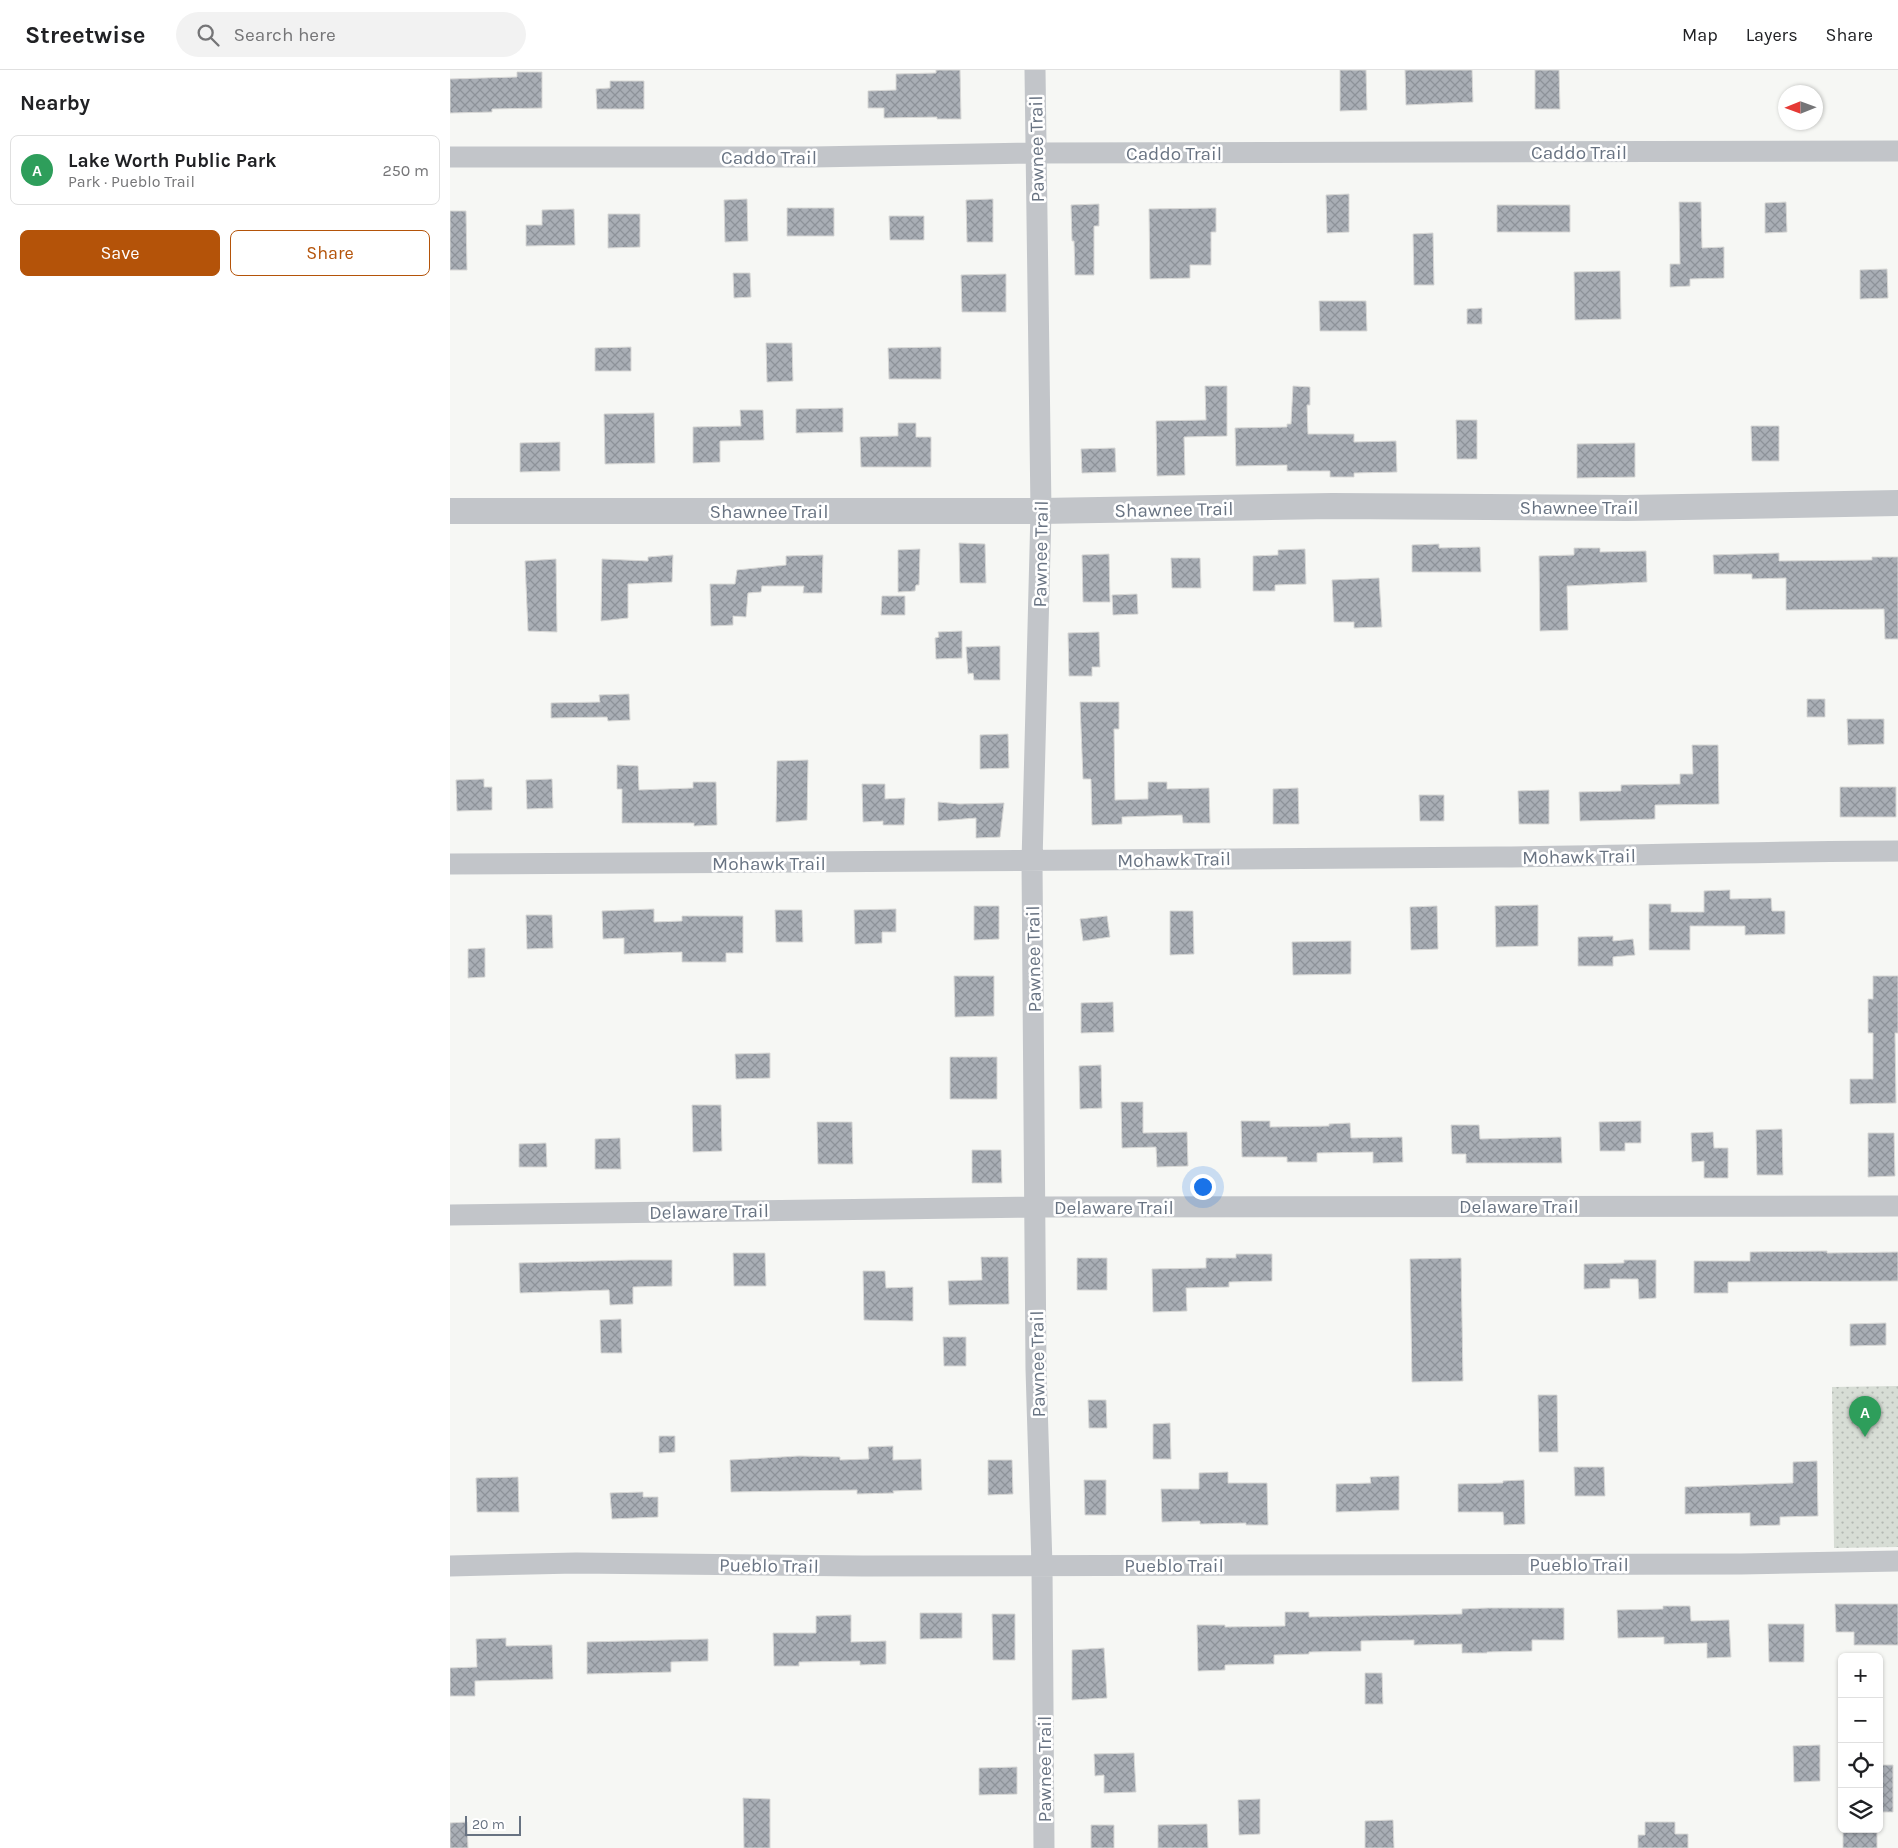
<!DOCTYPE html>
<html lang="en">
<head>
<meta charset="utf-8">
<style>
	:root { --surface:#fff; --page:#f2f2f2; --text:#202124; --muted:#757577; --line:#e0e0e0; --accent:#b45309 }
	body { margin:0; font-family:Karla,sans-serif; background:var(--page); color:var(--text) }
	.controls { position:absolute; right:15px; bottom:15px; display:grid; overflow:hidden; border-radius:8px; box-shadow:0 1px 4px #0004 }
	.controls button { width:45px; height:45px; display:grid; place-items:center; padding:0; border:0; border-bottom:1px solid var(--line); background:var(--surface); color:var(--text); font:25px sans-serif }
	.compass { position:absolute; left:1328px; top:15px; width:45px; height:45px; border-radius:50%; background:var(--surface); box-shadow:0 1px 4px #0004; rotate:269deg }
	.scale { position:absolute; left:15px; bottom:12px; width:56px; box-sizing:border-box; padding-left:5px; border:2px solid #687382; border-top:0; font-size:14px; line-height:18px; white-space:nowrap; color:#687382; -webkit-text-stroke:4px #fff; paint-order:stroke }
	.you { position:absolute; left:752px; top:1116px; width:18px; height:18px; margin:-12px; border:4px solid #fff; border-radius:50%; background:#1a73e8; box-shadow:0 0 0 8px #1a73e833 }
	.badge { display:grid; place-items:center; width:32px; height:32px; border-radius:50%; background:var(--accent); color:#fff; font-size:16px; font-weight:700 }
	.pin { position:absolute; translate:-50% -41px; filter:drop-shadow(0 1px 2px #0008) }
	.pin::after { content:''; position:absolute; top:26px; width:18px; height:15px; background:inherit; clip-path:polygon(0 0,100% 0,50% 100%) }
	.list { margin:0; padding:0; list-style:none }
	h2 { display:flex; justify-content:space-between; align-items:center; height:65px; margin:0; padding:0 20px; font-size:21px }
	h2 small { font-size:16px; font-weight:400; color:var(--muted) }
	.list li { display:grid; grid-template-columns:32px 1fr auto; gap:15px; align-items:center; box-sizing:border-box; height:70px; margin:0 10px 10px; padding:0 10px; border:1px solid var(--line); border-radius:8px }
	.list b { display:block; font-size:19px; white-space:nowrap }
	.list p { margin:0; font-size:16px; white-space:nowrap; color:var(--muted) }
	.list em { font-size:16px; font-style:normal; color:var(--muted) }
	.actions { display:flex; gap:10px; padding:15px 20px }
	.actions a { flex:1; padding:11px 0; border:1px solid var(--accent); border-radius:8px; text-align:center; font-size:18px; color:var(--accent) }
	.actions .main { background:var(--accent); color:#fff }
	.icon { flex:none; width:28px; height:28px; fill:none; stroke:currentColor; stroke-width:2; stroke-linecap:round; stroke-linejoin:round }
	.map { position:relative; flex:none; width:1448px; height:1778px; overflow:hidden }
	header { display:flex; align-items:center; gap:30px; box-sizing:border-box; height:70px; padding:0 25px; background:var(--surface); border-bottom:1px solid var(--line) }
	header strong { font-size:24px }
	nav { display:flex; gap:28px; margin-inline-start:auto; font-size:18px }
	.search { width:350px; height:45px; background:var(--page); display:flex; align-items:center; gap:12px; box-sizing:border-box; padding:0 18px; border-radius:28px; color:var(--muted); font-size:19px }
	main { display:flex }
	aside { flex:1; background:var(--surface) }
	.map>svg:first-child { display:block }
	.park { fill:url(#park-dots) }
	.building { fill:url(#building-cross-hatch); stroke:#d8d8d6 }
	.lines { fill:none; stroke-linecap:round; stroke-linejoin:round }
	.minor { stroke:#c2c5c9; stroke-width:21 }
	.tertiary { stroke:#c2c5c9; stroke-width:26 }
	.labels { text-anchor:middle; stroke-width:5; stroke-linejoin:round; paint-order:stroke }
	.street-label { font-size:19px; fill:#687382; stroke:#fff }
</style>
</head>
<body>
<header>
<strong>Streetwise</strong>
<div class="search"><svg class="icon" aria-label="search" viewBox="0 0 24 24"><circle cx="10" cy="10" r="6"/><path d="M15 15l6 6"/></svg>Search here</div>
<nav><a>Map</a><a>Layers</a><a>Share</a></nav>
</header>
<main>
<aside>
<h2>Nearby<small></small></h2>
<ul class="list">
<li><span class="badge" style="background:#2e9e5b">A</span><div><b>Lake Worth Public Park</b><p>Park · Pueblo Trail</p></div><em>250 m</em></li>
</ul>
<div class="actions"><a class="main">Save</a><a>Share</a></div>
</aside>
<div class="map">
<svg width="1448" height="1778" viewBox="0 0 1448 1778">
	<defs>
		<pattern id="park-dots" width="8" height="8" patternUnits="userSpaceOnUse" patternTransform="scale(1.25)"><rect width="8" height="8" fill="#d7ddd5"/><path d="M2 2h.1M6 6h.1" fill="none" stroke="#b2b8b2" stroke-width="1.8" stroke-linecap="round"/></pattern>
		<pattern id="building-cross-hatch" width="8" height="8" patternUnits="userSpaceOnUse" patternTransform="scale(1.25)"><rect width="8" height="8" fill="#a9aeb5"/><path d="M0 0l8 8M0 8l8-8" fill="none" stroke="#8d9299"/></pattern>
	</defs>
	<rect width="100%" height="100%" fill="#f6f7f4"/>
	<path class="park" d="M 1448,1316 L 1448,1477 L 1384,1478 L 1382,1317 Z"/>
	<path class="building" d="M 486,0 L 510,0 L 511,49 L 487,49 L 487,47 L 434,48 L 434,38 L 418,38 L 418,21 L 446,20 L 446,4 L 486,3 Z
		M 890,0 L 916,0 L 917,40 L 890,41 Z
		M 955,0 L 1022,0 L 1023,32 L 956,35 Z
		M 1085,0 L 1109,0 L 1110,39 L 1085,39 Z
		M 67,2 L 92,2 L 92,38 L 42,39 L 42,42 L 0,43 L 0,9 L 67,7 Z
		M 160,11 L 194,11 L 194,39 L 147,39 L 146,19 L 160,18 Z
		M 899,124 L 899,162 L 877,163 L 876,125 Z
		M 297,129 L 298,171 L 275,172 L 274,130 Z
		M 543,129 L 543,172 L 517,172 L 516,130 Z
		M 1229,132 L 1251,132 L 1252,178 L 1274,177 L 1274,208 L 1240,209 L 1240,216 L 1220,217 L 1220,194 L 1230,194 Z
		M 1336,132 L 1337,162 L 1315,163 L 1315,133 Z
		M 649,134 L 649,156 L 644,156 L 644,205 L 625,205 L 624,171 L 622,171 L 621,135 Z
		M 1047,135 L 1120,135 L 1120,162 L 1047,162 Z
		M 337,138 L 384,138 L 384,166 L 337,166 Z
		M 766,138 L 766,162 L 761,162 L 761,195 L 740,195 L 740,208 L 700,209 L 699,139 Z
		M 124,139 L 125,175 L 76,176 L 76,155 L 92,155 L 92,140 Z
		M 0,141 L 16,141 L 17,200 L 0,200 Z
		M 158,144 L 190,144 L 190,177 L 158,178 Z
		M 439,146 L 474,146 L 474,170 L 440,170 Z
		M 983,163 L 984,215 L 964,215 L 963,164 Z
		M 1437,199 L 1438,228 L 1410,229 L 1410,200 Z
		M 1170,201 L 1171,249 L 1125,250 L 1124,202 Z
		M 283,203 L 300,203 L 301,227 L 284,228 Z
		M 556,204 L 556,242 L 512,242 L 511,205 Z
		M 869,231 L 916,231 L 917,261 L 870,261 Z
		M 1032,238 L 1032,254 L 1017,254 L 1017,239 Z
		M 316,273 L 342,273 L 343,311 L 317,312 Z
		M 181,277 L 181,301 L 145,301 L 145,278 Z
		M 491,277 L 491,309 L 439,309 L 438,278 Z
		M 755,316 L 777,316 L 777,366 L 734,367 L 735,405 L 707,406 L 706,351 L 756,350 Z
		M 843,316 L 860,317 L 860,335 L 857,335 L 858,364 L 904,364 L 904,372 L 946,371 L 947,402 L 904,403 L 904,407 L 880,407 L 880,401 L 837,401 L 837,395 L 786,396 L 785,358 L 837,357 L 837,354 L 841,354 Z
		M 393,338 L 393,362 L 346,363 L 346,339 Z
		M 290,340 L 313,340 L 314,370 L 270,371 L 270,392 L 243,393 L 243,357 L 291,356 Z
		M 204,343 L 205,393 L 155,394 L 154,344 Z
		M 1006,350 L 1027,350 L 1027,389 L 1007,389 Z
		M 448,353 L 466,353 L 466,367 L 481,367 L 481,397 L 411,397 L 410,367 L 448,366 Z
		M 1301,356 L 1329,356 L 1329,391 L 1302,391 Z
		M 110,372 L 110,401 L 70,402 L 70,373 Z
		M 1185,373 L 1185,407 L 1127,408 L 1127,374 Z
		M 665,378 L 666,402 L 632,403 L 631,379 Z
		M 509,473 L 535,474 L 536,513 L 510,513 Z
		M 989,474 L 989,478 L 1030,477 L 1031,502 L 962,502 L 962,475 Z
		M 1124,478 L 1150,478 L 1150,482 L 1196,481 L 1197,512 L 1117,516 L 1118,560 L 1090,561 L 1089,486 L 1124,485 Z
		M 470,479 L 469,515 L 466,515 L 465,521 L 448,522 L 448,480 Z
		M 855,479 L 856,514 L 825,515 L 825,521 L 803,521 L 803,486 L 828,485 L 828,480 Z
		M 1329,483 L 1329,491 L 1422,490 L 1422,487 L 1448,487 L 1448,569 L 1435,569 L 1434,539 L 1336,540 L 1336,508 L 1302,509 L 1302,504 L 1264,504 L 1263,485 Z
		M 659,484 L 660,532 L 633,532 L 632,485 Z
		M 223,485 L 222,512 L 178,514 L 178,548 L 151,551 L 152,489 L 198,491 L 198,487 Z
		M 373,485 L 372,523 L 353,523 L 354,516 L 312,516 L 311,522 L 298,523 L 296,547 L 283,546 L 283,555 L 261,556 L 260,514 L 285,514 L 287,500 L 336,495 L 336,486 Z
		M 721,488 L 750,488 L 751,518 L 722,518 Z
		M 106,489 L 107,562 L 78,561 L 75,491 Z
		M 929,508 L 932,557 L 904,558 L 904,552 L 884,552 L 882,510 Z
		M 687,524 L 688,544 L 663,545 L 662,525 Z
		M 432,526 L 455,526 L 455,545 L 431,545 Z
		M 512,561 L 512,588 L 486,589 L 485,568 L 489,567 L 488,562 Z
		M 649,562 L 650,597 L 642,597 L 642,606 L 619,606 L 618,563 Z
		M 550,576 L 550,610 L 524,610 L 523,603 L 518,604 L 516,577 Z
		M 179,624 L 180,650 L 158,651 L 157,647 L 101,648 L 101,633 L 150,632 L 149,625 Z
		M 1357,629 L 1375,629 L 1375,647 L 1357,647 Z
		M 630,632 L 669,632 L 669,659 L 664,659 L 665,730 L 698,729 L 698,712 L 717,712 L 717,719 L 759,718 L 760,753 L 733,753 L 732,745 L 672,747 L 672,754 L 642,755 L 641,709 L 633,709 Z
		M 1397,649 L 1434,649 L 1434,674 L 1398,675 Z
		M 558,664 L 559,698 L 530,699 L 530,665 Z
		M 1242,675 L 1268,675 L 1269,734 L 1205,735 L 1205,749 L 1130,751 L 1129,722 L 1171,721 L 1171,715 L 1230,714 L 1230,704 L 1243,704 Z
		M 358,690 L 357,750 L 326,752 L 327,691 Z
		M 167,695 L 188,696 L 189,720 L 243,718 L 243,712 L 266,712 L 267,755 L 244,756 L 244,753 L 172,753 L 172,719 L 167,719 Z
		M 34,709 L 34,717 L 42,717 L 42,740 L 7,741 L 6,710 Z
		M 102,709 L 103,738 L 77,739 L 76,710 Z
		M 412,714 L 435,714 L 435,729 L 455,728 L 454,755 L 433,755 L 433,751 L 413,752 Z
		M 1390,717 L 1446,717 L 1446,747 L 1390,747 Z
		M 848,718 L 849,754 L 823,754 L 823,719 Z
		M 1099,720 L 1099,754 L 1069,754 L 1068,721 Z
		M 969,725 L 994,725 L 994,751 L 970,751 Z
		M 488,732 L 509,734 L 554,733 L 550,767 L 526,768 L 526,748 L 488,751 Z
		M 1280,820 L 1280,829 L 1321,828 L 1322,841 L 1335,841 L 1335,864 L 1295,865 L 1295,856 L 1240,856 L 1240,880 L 1199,880 L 1199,834 L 1221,834 L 1221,842 L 1254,842 L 1254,821 Z
		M 1088,835 L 1088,876 L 1046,877 L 1045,836 Z
		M 524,836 L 549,836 L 549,869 L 524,870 Z
		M 987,836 L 988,879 L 961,880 L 960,837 Z
		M 204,839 L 204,852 L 232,851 L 232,846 L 293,846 L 293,883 L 276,883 L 276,892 L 232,892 L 232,882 L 174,884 L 174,868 L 153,869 L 152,841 Z
		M 446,839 L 446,862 L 432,862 L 432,873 L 405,874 L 404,840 Z
		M 325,840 L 352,840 L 353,872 L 326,872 Z
		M 720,841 L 743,841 L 744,884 L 720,885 Z
		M 76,845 L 102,845 L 103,878 L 77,879 Z
		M 657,846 L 660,867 L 633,871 L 630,849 Z
		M 1163,866 L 1163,871 L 1183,869 L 1185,885 L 1163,887 L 1163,896 L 1128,896 L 1128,867 Z
		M 901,871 L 901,904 L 843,905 L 842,872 Z
		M 35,878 L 35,907 L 18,908 L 18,879 Z
		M 504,906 L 544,906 L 544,946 L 505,947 Z
		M 1423,906 L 1448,906 L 1448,963 L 1445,963 L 1446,1033 L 1400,1034 L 1400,1009 L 1423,1009 L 1423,963 L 1418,963 L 1418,929 L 1423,929 Z
		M 663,932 L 664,962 L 631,963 L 631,933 Z
		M 320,983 L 320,1008 L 286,1009 L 285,984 Z
		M 500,987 L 547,987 L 547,1029 L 500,1029 Z
		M 651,995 L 652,1038 L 630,1039 L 629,996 Z
		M 671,1032 L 693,1032 L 693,1063 L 737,1062 L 738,1096 L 707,1097 L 706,1077 L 672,1078 Z
		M 242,1035 L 271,1035 L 272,1081 L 243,1082 Z
		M 791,1051 L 820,1051 L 820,1057 L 879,1056 L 879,1054 L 900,1053 L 901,1068 L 952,1067 L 953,1092 L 923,1093 L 923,1082 L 867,1083 L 867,1092 L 837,1092 L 837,1087 L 792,1087 Z
		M 1191,1051 L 1191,1073 L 1175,1073 L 1175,1081 L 1150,1081 L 1149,1052 Z
		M 367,1052 L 402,1052 L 403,1094 L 368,1094 Z
		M 1001,1055 L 1029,1055 L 1030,1069 L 1111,1067 L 1112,1093 L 1016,1093 L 1016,1084 L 1002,1084 Z
		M 1332,1059 L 1333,1105 L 1307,1105 L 1306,1060 Z
		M 1263,1062 L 1264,1078 L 1278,1078 L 1278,1108 L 1254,1108 L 1254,1091 L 1242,1092 L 1241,1063 Z
		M 1418,1063 L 1444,1063 L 1445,1106 L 1418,1107 Z
		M 170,1068 L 171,1099 L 145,1099 L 145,1069 Z
		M 96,1073 L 97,1097 L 69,1097 L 69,1074 Z
		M 522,1080 L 551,1080 L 552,1113 L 522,1113 Z
		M 1377,1181 L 1377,1183 L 1448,1182 L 1448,1211 L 1278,1212 L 1278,1223 L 1244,1223 L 1244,1191 L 1300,1191 L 1300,1182 Z
		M 283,1183 L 315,1183 L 316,1216 L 284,1216 Z
		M 786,1184 L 822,1184 L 822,1211 L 779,1212 L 779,1217 L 736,1218 L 737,1241 L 703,1242 L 702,1199 L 756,1198 L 756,1188 L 786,1188 Z
		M 531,1187 L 558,1187 L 559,1234 L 499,1235 L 498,1211 L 532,1210 Z
		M 627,1188 L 657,1188 L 657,1220 L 627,1220 Z
		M 1011,1188 L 1013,1311 L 962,1312 L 960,1189 Z
		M 182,1190 L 222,1190 L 222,1216 L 183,1217 L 183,1234 L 160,1235 L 159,1220 L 70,1223 L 69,1193 Z
		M 1174,1190 L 1206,1190 L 1206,1228 L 1189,1229 L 1188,1209 L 1160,1209 L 1160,1218 L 1134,1219 L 1134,1194 L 1174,1193 Z
		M 413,1201 L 435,1201 L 436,1218 L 463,1217 L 463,1251 L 414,1250 Z
		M 171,1249 L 172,1283 L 151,1283 L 150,1250 Z
		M 1436,1253 L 1436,1275 L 1400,1276 L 1400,1254 Z
		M 493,1267 L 516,1267 L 516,1296 L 494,1296 Z
		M 1088,1325 L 1107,1325 L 1108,1382 L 1089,1382 Z
		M 638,1330 L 656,1330 L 657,1358 L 639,1358 Z
		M 720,1353 L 721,1389 L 703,1389 L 703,1354 Z
		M 209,1366 L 225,1366 L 225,1382 L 209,1383 Z
		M 443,1376 L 443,1390 L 471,1389 L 472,1420 L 443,1421 L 444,1423 L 407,1424 L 407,1420 L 281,1422 L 280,1390 L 349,1386 L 390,1387 L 390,1390 L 419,1389 L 418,1377 Z
		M 538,1390 L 562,1390 L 563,1424 L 538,1425 Z
		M 1367,1391 L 1368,1446 L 1330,1447 L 1330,1455 L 1300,1456 L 1300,1443 L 1235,1444 L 1235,1417 L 1343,1413 L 1343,1392 Z
		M 1124,1397 L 1154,1397 L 1155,1426 L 1125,1426 Z
		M 778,1402 L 778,1413 L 817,1413 L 818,1455 L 796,1455 L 796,1453 L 750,1454 L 750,1451 L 712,1452 L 711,1419 L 749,1419 L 749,1403 Z
		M 949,1406 L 949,1440 L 886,1442 L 886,1414 L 921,1413 L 920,1407 Z
		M 68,1407 L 69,1442 L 27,1442 L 26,1408 Z
		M 634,1410 L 656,1410 L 656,1445 L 635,1445 Z
		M 1074,1410 L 1075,1454 L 1054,1455 L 1053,1442 L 1008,1442 L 1008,1414 L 1053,1413 L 1053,1411 Z
		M 193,1422 L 193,1427 L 208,1427 L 208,1447 L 162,1449 L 160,1423 Z
		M 1385,1534 L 1448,1534 L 1448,1575 L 1404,1575 L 1404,1562 L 1386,1562 Z
		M 1213,1536 L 1240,1536 L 1241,1551 L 1279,1550 L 1281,1587 L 1257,1588 L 1257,1573 L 1214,1574 L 1214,1567 L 1168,1568 L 1167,1540 L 1213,1539 Z
		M 1037,1538 L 1114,1538 L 1114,1570 L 1082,1570 L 1082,1581 L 1037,1582 L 1037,1583 L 1012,1583 L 1012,1574 L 964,1575 L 964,1570 L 911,1571 L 911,1581 L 859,1582 L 859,1584 L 824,1585 L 824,1594 L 775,1595 L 775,1600 L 748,1601 L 747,1555 L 775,1555 L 775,1557 L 835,1556 L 835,1542 L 859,1542 L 859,1547 L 1012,1544 L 1012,1539 Z
		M 470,1543 L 512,1543 L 512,1568 L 470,1569 Z
		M 542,1544 L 565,1544 L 565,1590 L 543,1590 Z
		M 401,1545 L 401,1572 L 436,1571 L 436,1594 L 410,1595 L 410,1591 L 349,1592 L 349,1596 L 324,1596 L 323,1563 L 366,1563 L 366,1546 Z
		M 1318,1554 L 1354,1554 L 1354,1592 L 1319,1592 Z
		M 56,1568 L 56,1576 L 102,1575 L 103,1609 L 25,1611 L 25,1626 L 0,1626 L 0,1598 L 27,1597 L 26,1569 Z
		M 258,1569 L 258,1591 L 221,1592 L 221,1602 L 137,1604 L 137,1572 Z
		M 654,1578 L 657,1628 L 622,1630 L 622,1580 Z
		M 915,1603 L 932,1603 L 933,1634 L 915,1634 Z
		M 1370,1675 L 1370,1711 L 1344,1712 L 1343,1676 Z
		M 684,1683 L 686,1722 L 654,1723 L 654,1705 L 645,1706 L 644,1684 Z
		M 1429,1695 L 1443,1695 L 1443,1742 L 1429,1742 Z
		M 567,1697 L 567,1724 L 529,1725 L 529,1698 Z
		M 293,1728 L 320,1729 L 320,1778 L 294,1778 Z
		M 810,1729 L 810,1764 L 789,1765 L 788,1730 Z
		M 943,1750 L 944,1778 L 915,1778 L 915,1751 Z
		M 17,1752 L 18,1778 L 0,1778 L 0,1753 Z
		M 1195,1752 L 1225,1752 L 1225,1764 L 1238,1764 L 1238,1778 L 1188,1778 L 1188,1765 L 1195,1765 Z
		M 757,1754 L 758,1778 L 708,1778 L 708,1755 Z
		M 641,1755 L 664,1755 L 664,1778 L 641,1778 Z
		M 1393,1759 L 1427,1759 L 1427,1778 L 1393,1778 Z"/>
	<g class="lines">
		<path class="minor" d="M 585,0 L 591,441 L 582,792 L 586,1299 L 592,1496 L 594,1778
			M 0,87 L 363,87 L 586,83 L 1448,81
			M 0,794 C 349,792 699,790 1048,787 C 1181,786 1315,781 1448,781
			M 0,1145 L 586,1137 L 1448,1136
			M 0,1496 L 126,1493 L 413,1496 L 1291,1494 L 1448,1491"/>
		<path class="tertiary" d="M 0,441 L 591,441 L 882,436 L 1177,438 L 1448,433"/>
	</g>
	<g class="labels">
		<g class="street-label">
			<text transform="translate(586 79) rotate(-91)" y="7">Pawnee Trail</text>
			<text x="1129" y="89">Caddo Trail</text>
			<text x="724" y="90">Caddo Trail</text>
			<text x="319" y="94">Caddo Trail</text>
			<text x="1129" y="444">Shawnee Trail</text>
			<text transform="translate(724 439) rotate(-1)" y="7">Shawnee Trail</text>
			<text x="319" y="448">Shawnee Trail</text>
			<text transform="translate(590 484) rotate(-89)" y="7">Pawnee Trail</text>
			<text transform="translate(1129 786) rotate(-1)" y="7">Mohawk Trail</text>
			<text transform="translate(724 789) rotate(-1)" y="7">Mohawk Trail</text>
			<text x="319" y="800">Mohawk Trail</text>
			<text transform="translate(583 889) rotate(-91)" y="7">Pawnee Trail</text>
			<text x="1069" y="1143">Delaware Trail</text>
			<text x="664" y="1144">Delaware Trail</text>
			<text transform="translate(259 1141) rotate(-1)" y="7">Delaware Trail</text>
			<text transform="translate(587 1294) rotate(-91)" y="7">Pawnee Trail</text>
			<text x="1129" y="1501">Pueblo Trail</text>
			<text transform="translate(319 1495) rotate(1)" y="7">Pueblo Trail</text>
			<text x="724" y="1502">Pueblo Trail</text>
			<text transform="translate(594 1699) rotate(-90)" y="7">Pawnee Trail</text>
		</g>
	</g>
</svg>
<div class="controls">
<button>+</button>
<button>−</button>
<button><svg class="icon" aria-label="locate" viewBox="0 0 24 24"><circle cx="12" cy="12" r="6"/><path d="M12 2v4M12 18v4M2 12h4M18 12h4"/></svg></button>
<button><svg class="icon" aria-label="layers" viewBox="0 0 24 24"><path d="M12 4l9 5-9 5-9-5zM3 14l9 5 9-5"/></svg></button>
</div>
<svg class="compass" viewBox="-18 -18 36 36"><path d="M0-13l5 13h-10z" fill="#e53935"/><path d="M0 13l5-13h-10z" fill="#757577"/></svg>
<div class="scale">20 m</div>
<div class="you"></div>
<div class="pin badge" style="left:1415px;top:1367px;background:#2e9e5b">A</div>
</div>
</main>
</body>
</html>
